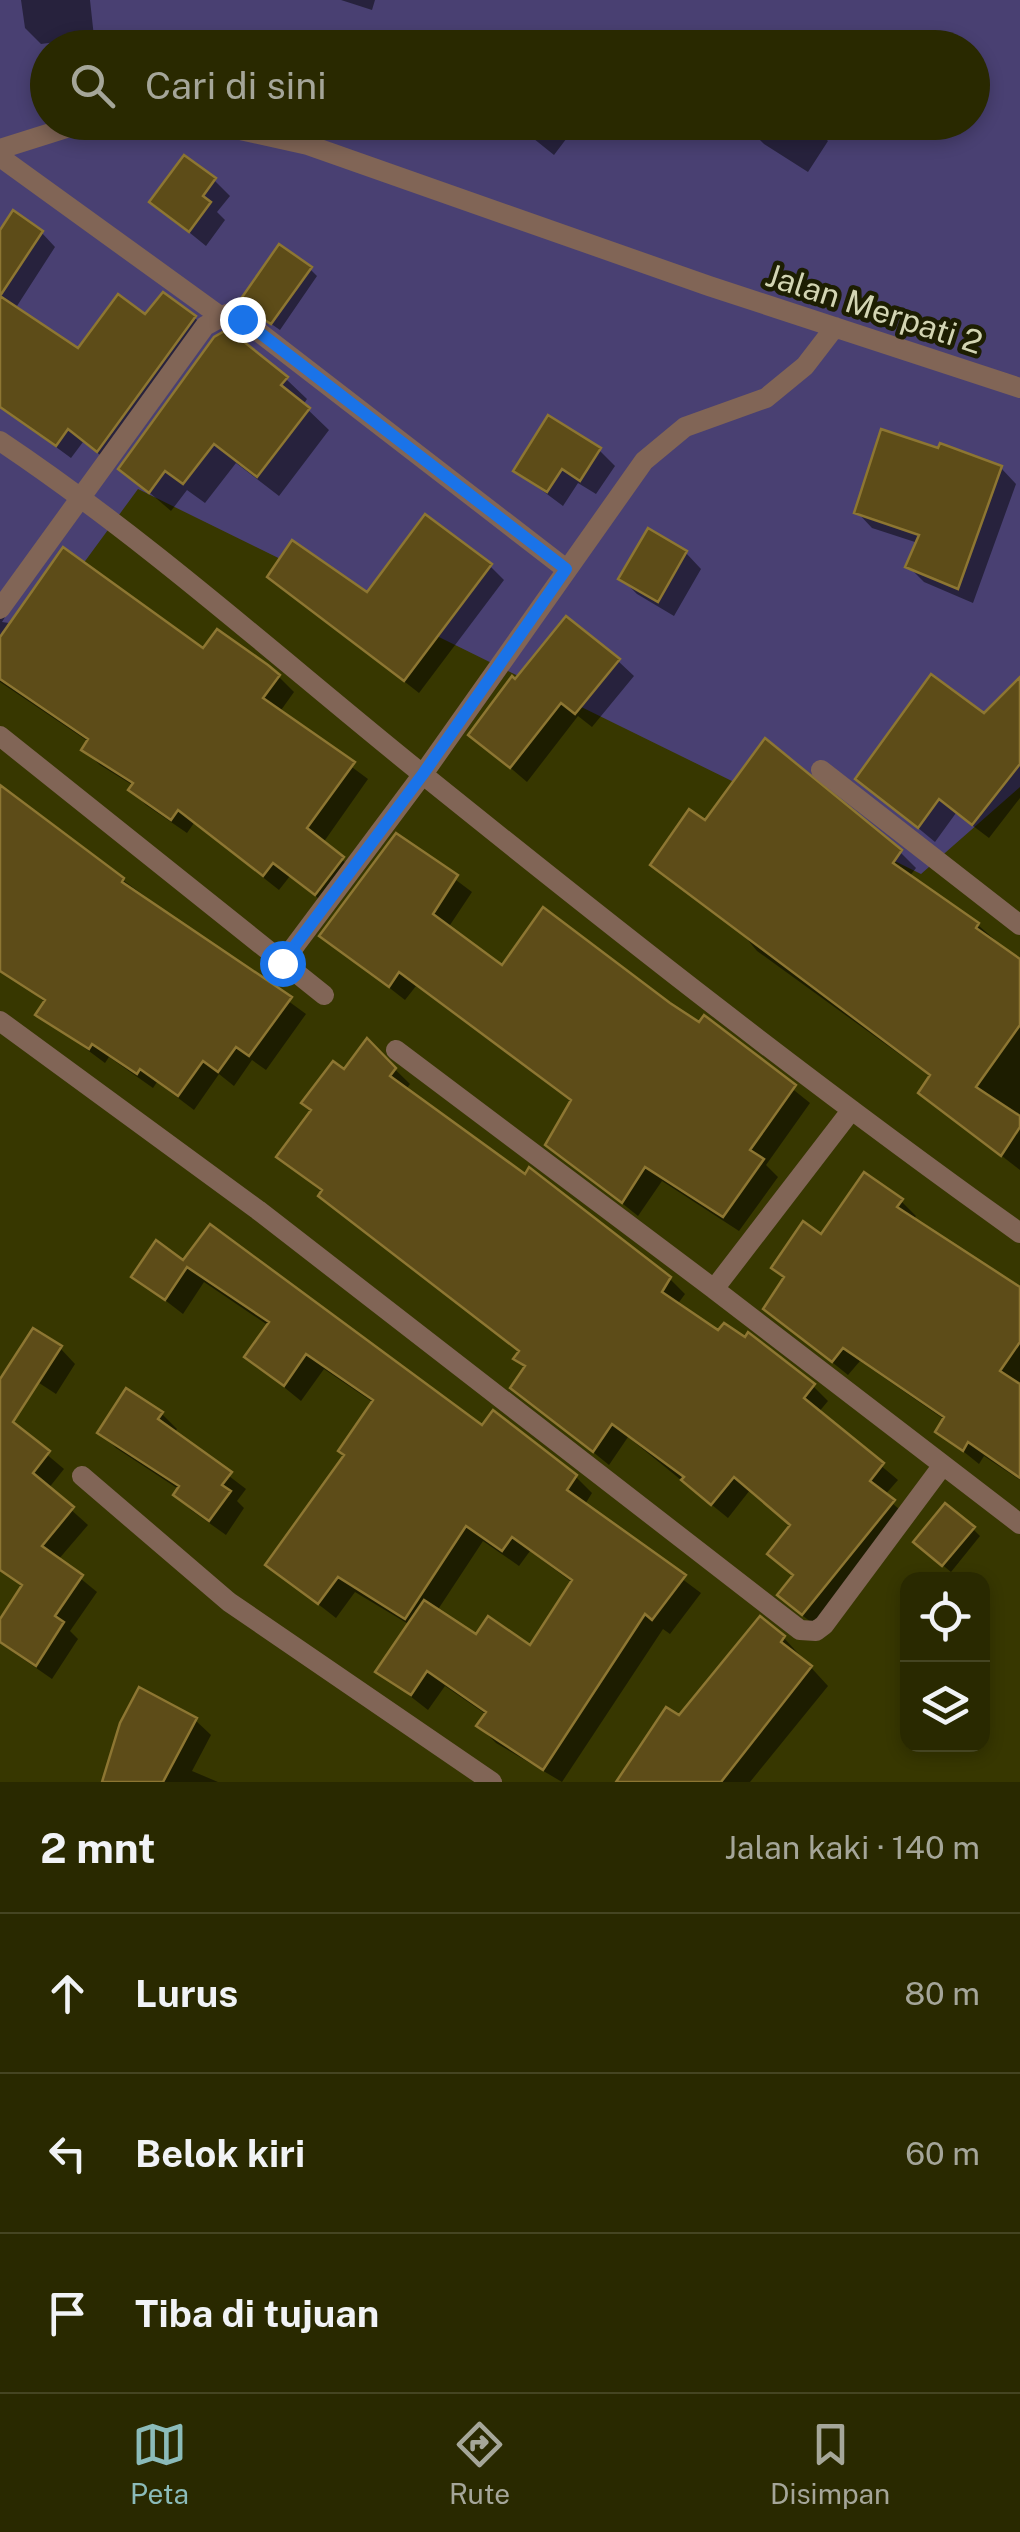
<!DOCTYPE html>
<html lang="id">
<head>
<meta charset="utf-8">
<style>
	:root { --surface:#292900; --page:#31310a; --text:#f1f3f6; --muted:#a5a699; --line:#454522; --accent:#8bbbb9 }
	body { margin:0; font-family:"Public Sans",sans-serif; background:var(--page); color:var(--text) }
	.controls { position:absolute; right:30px; bottom:30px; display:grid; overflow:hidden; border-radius:20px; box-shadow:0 5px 15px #0003 }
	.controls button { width:90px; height:90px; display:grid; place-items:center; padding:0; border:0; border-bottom:2px solid var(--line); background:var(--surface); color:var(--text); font:50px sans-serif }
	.stop { position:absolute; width:30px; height:30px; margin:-22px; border:8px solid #1a73e8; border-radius:50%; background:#fff }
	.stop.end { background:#1a73e8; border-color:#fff; box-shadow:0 2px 10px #0008 }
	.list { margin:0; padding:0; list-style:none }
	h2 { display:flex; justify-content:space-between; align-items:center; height:130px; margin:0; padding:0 40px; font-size:42px }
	h2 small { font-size:32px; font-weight:400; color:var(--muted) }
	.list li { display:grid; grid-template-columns:65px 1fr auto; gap:30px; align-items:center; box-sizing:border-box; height:160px; padding:0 40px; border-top:2px solid var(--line) }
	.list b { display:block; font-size:38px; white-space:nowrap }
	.list em { font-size:32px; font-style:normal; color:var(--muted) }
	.icon { flex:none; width:55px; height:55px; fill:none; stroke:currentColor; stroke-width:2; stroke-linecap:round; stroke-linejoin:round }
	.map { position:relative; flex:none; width:1020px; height:1782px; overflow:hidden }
	.search { position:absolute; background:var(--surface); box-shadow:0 5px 15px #0003; left:30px; right:30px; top:30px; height:110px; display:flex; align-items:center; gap:25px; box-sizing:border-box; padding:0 35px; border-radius:55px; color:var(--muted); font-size:38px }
	.sheet { height:610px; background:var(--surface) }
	nav { display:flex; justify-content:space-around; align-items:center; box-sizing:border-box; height:140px; border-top:2px solid var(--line); background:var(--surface); font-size:28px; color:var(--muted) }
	nav a { display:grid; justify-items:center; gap:5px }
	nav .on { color:var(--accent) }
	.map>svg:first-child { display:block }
	.green { fill:#494072; fill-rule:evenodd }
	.shadow { fill:#0007; fill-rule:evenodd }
	.building { fill:#5d4c18; stroke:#8d7632; stroke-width:2.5 }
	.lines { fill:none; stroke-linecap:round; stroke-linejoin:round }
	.minor { stroke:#816556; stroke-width:20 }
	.route { stroke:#1a73e8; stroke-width:12 }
	.labels { text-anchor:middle; stroke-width:9; stroke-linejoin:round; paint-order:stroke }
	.street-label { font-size:32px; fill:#d3d5b3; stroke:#1d1e02 }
</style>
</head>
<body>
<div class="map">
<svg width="1020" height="1782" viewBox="0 0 1020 1782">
	<rect width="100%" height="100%" fill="#373700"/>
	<path class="green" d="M 0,0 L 1020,0 L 1020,787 L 921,874 L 138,489 L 0,677 ZM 48,48 L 972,48 L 972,122 L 48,122 Z"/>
	<path class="shadow" d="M 21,0 L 90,0 L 94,37 L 41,44 L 25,28 Z
		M 341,0 L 375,0 L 372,10 Z
		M 572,31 L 594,48 L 559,48 Z
		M 513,122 L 579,122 L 554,155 Z
		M 753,122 L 808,122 L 828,141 L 808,172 L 764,144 L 749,129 Z
		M 214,180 L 230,196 L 217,212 L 225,220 L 206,246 L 152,202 Z
		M 41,232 L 55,247 L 17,306 L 79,352 L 146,318 L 195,318 L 209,332 L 112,464 L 83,442 L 71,458 L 0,406 L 0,235 Z
		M 310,269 L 317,276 L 280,330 L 241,303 Z
		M 229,332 L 286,379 L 307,399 L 303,405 L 329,430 L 279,496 L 236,463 L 205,503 L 187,490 L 171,511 L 122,469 Z
		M 599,450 L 615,466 L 596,494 L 578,483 L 563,506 L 516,471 Z
		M 1001,468 L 1016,484 L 973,603 L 924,582 L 908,566 L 918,543 L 872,528 L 857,512 Z
		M 649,532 L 686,553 L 701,569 L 674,616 L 637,594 L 622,579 Z
		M 490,566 L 504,580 L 419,693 L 270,576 L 367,596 Z
		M 0,592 L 13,604 L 2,622 L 204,651 L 278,676 L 294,692 L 279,713 L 368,779 L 323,843 L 358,874 L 332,909 L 290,876 L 279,890 L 194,823 L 187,833 L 146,805 L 131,790 L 134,786 L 100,765 L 84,750 L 89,742 L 0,682 Z
		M 618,661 L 634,676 L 592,727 L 578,716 L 527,782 L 471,734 L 516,682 Z
		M 1020,681 L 1020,798 L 989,838 L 956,813 L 935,842 L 858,778 L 985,716 Z
		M 0,790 L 306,1014 L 266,1070 L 252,1060 L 234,1086 L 219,1074 L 194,1110 L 157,1082 L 153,1088 L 109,1057 L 105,1063 L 39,1014 L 46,1003 L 0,967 Z
		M 706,824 L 900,852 L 916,868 L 909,877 L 978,925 L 1020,962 L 1020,1170 L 921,1093 L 931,1077 L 757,951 L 742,933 L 653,865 Z
		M 397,836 L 472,892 L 448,928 L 502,968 L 700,1025 L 704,1018 L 810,1103 L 766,1165 L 778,1177 L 739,1231 L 662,1181 L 638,1216 L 548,1144 L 572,1102 L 416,986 L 405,1000 L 323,936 Z
		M 367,1042 L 410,1084 L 405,1091 L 525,1178 L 530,1171 L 670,1279 L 685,1294 L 677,1305 L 813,1386 L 828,1401 L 818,1413 L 898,1480 L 884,1496 L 908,1517 L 819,1628 L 795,1610 L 792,1526 L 750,1490 L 728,1518 L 628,1437 L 609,1465 L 513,1387 L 527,1369 L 516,1358 L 520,1352 L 336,1210 L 323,1193 L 280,1157 Z
		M 901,1201 L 916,1216 L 913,1220 L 1020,1291 L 1020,1480 L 984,1456 L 979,1464 L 938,1431 L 945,1420 L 860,1361 L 848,1375 L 766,1309 L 786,1279 L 774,1268 L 822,1237 Z
		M 184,1263 L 576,1477 L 592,1493 L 584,1506 L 701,1593 L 670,1634 L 663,1629 L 562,1782 L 496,1743 L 479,1726 L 487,1715 L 445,1686 L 428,1710 L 378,1671 L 410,1625 L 355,1592 L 336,1618 L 268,1565 L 346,1456 L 374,1403 L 324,1369 L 301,1401 L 247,1357 L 269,1326 L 204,1282 L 183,1314 L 135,1277 ZM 483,1541 L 519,1566 L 530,1551 L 573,1583 L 530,1648 L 476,1638 L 437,1611 Z
		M 60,1348 L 75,1364 L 56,1394 L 30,1377 Z
		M 162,1414 L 177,1429 L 174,1434 L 246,1489 L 237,1501 L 244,1508 L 226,1535 L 191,1510 L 176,1495 L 180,1490 L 116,1448 L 100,1432 Z
		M 0,1415 L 64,1469 L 48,1489 L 88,1525 L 58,1560 L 97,1592 L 70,1631 L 78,1639 L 52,1679 L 0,1643 L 0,1623 L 23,1588 L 3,1569 L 0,1554 Z
		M 973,1529 L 980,1536 L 951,1572 L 923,1549 Z
		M 784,1638 L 828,1686 L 750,1782 L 619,1782 L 680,1719 Z
		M 195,1720 L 211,1735 L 192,1771 L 218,1782 L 103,1782 Z"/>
	<path class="building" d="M 184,155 L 216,178 L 203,196 L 211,202 L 189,232 L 149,202 Z
		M 13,210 L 43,231 L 0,296 L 78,348 L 118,294 L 145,314 L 163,292 L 196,316 L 97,452 L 68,429 L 56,446 L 0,407 L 0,230 Z
		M 279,244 L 312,267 L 271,324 L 238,303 Z
		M 228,329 L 288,377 L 281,385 L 310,408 L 257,477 L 214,444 L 183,484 L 165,471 L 149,493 L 118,469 L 214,337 Z
		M 548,415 L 601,448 L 580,481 L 562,469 L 547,492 L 513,471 Z
		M 881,429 L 938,448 L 940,443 L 1002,466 L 958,589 L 905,567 L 919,535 L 854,513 Z
		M 425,514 L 492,564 L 404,681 L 267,577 L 292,540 L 367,592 Z
		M 648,528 L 687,551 L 658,602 L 618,579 Z
		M 63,547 L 203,648 L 217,629 L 268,665 L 280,675 L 263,698 L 355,762 L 307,828 L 344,857 L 315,895 L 273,863 L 263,876 L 178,810 L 171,820 L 128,790 L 133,783 L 81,750 L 88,739 L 0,679 L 0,637 Z
		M 566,616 L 620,659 L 575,714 L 561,703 L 510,768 L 468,735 L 512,676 L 515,679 Z
		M 931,674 L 984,713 L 1020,677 L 1020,764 L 972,825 L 939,799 L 918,828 L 855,779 Z
		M 765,738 L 902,850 L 893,863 L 979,923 L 976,928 L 1020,959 L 1020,1025 L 976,1087 L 1020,1116 L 1020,1127 L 1001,1156 L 918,1093 L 930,1075 L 650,865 L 689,809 L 705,820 Z
		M 0,785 L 124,878 L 122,882 L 292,997 L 249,1056 L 236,1047 L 218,1072 L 203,1061 L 178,1096 L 140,1069 L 137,1074 L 92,1044 L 89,1049 L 35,1015 L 45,1000 L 0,971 Z
		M 396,833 L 458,875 L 433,914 L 502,965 L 543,907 L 670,1003 L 699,1022 L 704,1015 L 796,1085 L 750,1150 L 764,1159 L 723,1217 L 645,1167 L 622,1203 L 545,1145 L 571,1100 L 399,972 L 389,987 L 319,936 Z
		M 367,1038 L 396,1068 L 390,1076 L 525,1174 L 529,1167 L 671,1277 L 662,1292 L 718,1330 L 724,1323 L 745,1337 L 748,1332 L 815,1384 L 804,1398 L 884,1463 L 870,1481 L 895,1500 L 802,1615 L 777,1595 L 793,1575 L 767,1554 L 790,1525 L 734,1477 L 711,1505 L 681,1480 L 684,1477 L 612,1424 L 593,1452 L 510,1388 L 525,1366 L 513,1359 L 519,1351 L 318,1196 L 322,1190 L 276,1157 L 311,1110 L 301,1103 L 333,1061 L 344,1069 Z
		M 864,1172 L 903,1199 L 897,1207 L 1020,1287 L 1020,1342 L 1000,1371 L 1020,1384 L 1020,1478 L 968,1442 L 963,1451 L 935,1432 L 944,1417 L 843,1348 L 832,1362 L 763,1309 L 784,1277 L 771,1268 L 803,1221 L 821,1234 Z
		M 210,1224 L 482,1425 L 493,1410 L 577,1475 L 567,1490 L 686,1575 L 652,1620 L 645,1614 L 543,1770 L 476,1726 L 486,1712 L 427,1671 L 411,1695 L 375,1672 L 424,1600 L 476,1634 L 488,1616 L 530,1645 L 572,1580 L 512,1537 L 502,1551 L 466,1526 L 405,1619 L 338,1577 L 318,1604 L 265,1565 L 344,1455 L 338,1451 L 373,1400 L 306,1354 L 284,1386 L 244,1357 L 269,1322 L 187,1267 L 165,1300 L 131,1277 L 156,1240 L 183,1260 Z
		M 33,1328 L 62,1346 L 13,1422 L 50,1451 L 33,1473 L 74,1507 L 42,1546 L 83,1575 L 55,1616 L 64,1622 L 36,1666 L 0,1642 L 0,1619 L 22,1585 L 0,1570 L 0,1379 Z
		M 126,1388 L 163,1412 L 158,1419 L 232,1472 L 222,1485 L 231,1491 L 209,1521 L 173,1495 L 179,1486 L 97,1433 Z
		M 945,1503 L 975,1527 L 942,1566 L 913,1542 Z
		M 760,1616 L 785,1636 L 781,1642 L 812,1666 L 721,1782 L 616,1782 L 666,1707 L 679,1715 Z
		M 139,1687 L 197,1718 L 163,1782 L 102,1782 L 120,1723 Z"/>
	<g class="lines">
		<path class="minor" d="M 204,122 L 308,145 L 709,286 L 1020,388
			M 0,149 L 76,125 L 101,122
			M 0,157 L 220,316
			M 0,441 C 148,540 282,661 421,773 C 617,931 815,1087 1020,1233
			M 0,609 L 205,326 L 227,314 L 242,319 L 566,569
			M 0,736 L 324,995
			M 821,770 L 1020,925
			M 282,963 L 423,774 L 644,461 L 685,427 L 766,398 L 805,366 L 835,327
			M 0,1021 L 258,1210 L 800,1630 L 816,1631 L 824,1625 L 943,1465
			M 396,1050 L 714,1289 L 850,1112
			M 714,1289 L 1020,1524
			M 82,1476 L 229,1602 L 492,1782"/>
	</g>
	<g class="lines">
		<path class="route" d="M 242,319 L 566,569 L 423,774 L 282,963"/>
	</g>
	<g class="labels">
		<g class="street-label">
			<text transform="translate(874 309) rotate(18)" y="11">Jalan Merpati 2</text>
		</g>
	</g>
</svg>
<div class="controls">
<button><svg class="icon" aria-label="locate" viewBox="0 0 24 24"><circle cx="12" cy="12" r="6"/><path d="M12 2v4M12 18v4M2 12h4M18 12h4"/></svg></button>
<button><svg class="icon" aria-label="layers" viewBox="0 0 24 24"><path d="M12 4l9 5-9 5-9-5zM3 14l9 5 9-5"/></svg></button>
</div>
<div class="stop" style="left:282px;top:963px"></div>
<div class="stop end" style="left:242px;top:319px"></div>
<div class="search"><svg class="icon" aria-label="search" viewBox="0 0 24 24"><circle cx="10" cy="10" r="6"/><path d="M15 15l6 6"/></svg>Cari di sini</div>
</div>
<section class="sheet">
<h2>2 mnt<small>Jalan kaki · 140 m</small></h2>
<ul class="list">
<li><svg class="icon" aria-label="ahead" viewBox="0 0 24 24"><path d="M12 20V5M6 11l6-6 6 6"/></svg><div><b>Lurus</b></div><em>80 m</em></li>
<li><svg class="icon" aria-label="left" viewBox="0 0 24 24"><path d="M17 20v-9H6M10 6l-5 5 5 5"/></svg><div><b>Belok kiri</b></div><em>60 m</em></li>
<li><svg class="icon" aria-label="arrive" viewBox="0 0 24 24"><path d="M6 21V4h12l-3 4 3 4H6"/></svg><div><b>Tiba di tujuan</b></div></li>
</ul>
</section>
<nav>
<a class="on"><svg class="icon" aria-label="map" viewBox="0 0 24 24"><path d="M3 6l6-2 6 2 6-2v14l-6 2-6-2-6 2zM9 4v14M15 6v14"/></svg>Peta</a>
<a><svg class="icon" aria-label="directions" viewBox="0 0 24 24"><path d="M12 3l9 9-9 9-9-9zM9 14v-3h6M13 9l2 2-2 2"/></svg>Rute</a>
<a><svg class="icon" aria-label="saved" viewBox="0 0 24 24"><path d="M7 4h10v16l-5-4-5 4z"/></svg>Disimpan</a>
</nav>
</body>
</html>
